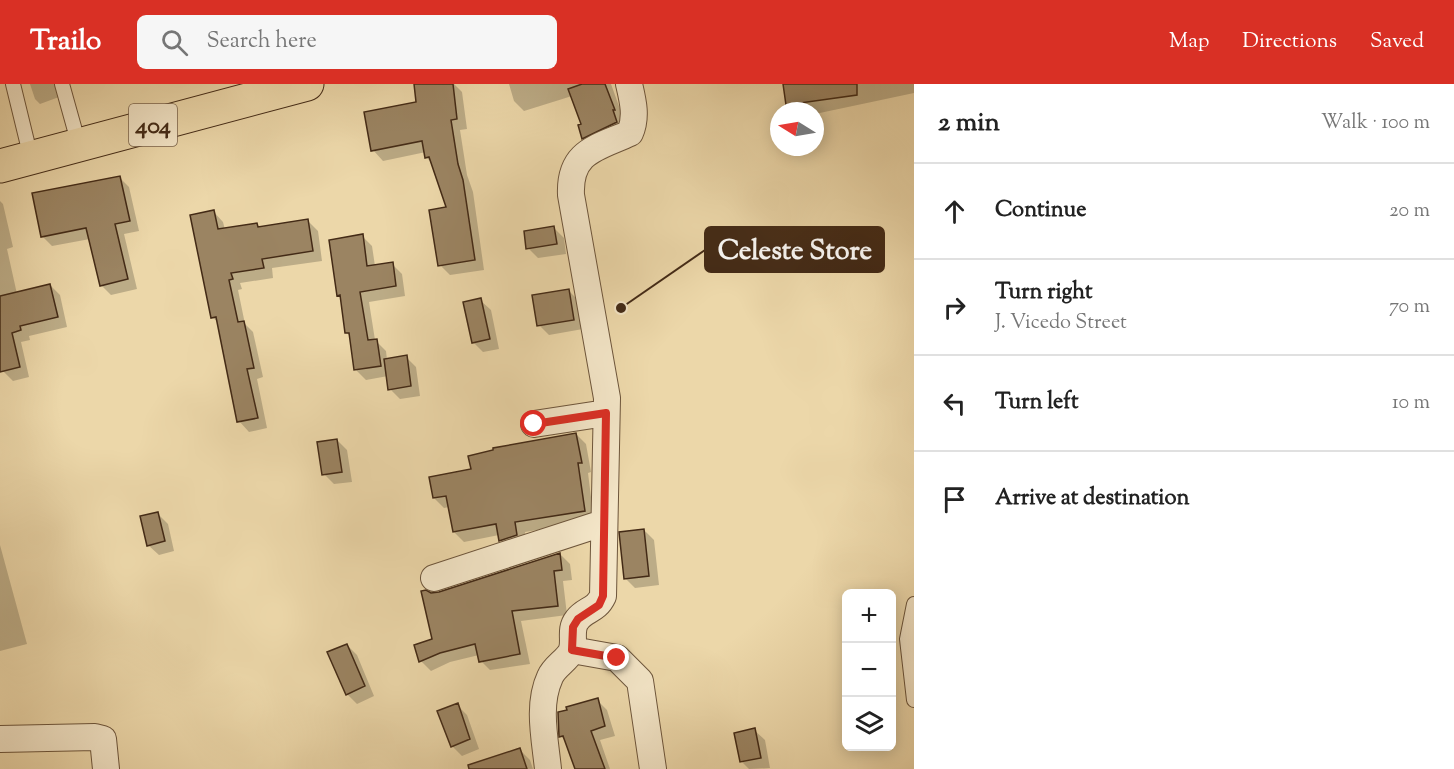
<!DOCTYPE html>
<html lang="en">
<head>
<meta charset="utf-8">
<style>
	:root { --surface:#fff; --page:#f6f6f6; --text:#222; --muted:#767676; --line:#e0e0e0; --accent:#d93025 }
	body { margin:0; font-family:"Sorts Mill Goudy",serif; background:var(--page); color:var(--text) }
	.controls { position:absolute; right:18px; bottom:18px; display:grid; overflow:hidden; border-radius:9px; box-shadow:0 3px 15px #0003 }
	.controls button { width:54px; height:54px; display:grid; place-items:center; padding:0; border:0; border-bottom:2px solid var(--line); background:var(--surface); color:var(--text); font:30px sans-serif }
	.compass { position:absolute; left:770px; top:18px; width:54px; height:54px; border-radius:50%; background:var(--surface); box-shadow:0 3px 15px #0003; rotate:281deg }
	.stop { position:absolute; width:18px; height:18px; margin:-14px; border:4px solid #d93025; border-radius:50%; background:#fff }
	.stop.end { background:#d93025; border-color:#fff; box-shadow:0 2px 6px #0008 }
	.list { margin:0; padding:0; list-style:none }
	h2 { display:flex; justify-content:space-between; align-items:center; height:78px; margin:0; padding:0 24px; font-size:26px }
	h2 small { font-size:20px; font-weight:400; color:var(--muted) }
	.list li { display:grid; grid-template-columns:39px 1fr auto; gap:18px; align-items:center; box-sizing:border-box; height:96px; padding:0 24px; border-top:2px solid var(--line) }
	.list b { display:block; font-size:22px; white-space:nowrap }
	.list p { margin:0; font-size:20px; white-space:nowrap; color:var(--muted) }
	.list em { font-size:20px; font-style:normal; color:var(--muted) }
	.icon { flex:none; width:33px; height:33px; fill:none; stroke:currentColor; stroke-width:2; stroke-linecap:round; stroke-linejoin:round }
	.map { position:relative; flex:none; width:914px; height:685px; overflow:hidden }
	header { display:flex; align-items:center; gap:36px; box-sizing:border-box; height:84px; padding:0 30px; background:var(--accent); color:#fff }
	header strong { font-size:28px }
	nav { display:flex; gap:33px; margin-inline-start:auto; font-size:21px }
	.search { width:420px; height:54px; background:var(--page); display:flex; align-items:center; gap:15px; box-sizing:border-box; padding:0 21px; border-radius:9px; color:var(--muted); font-size:22px }
	main { display:flex }
	aside { flex:1; background:var(--surface) }
	.map>svg:first-child { display:block }
	.shadow { fill:#0003 }
	.building { fill:#9b8462; stroke:#432a16; stroke-width:1.5 }
	.lines { fill:none; stroke-linecap:round; stroke-linejoin:round }
	.service-casing { stroke:#6d553b; stroke-width:16 }
	.minor-casing { stroke:#6d553b; stroke-width:28 }
	.primary-casing { stroke:#432a16; stroke-width:35 }
	.service { stroke:#f3e5c7; stroke-width:14 }
	.minor { stroke:#f3e5c7; stroke-width:26 }
	.primary { stroke:#ecd7a9; stroke-width:33 }
	.route { stroke:#d93025; stroke-width:8 }
	.labels { text-anchor:middle; stroke-width:5; stroke-linejoin:round; paint-order:stroke }
	.shield { fill:#f3e5c7; stroke:#78624b; stroke-width:1.5 }
	.shield-label { font-size:24px; font-weight:bold; fill:#432a16 }
	.leader { fill:none; stroke:#432a16; stroke-width:2 }
	.callout-dot { fill:#432a16; stroke:#f3e5c7; stroke-width:2 }
	.callout { fill:#432a16; stroke:#432a16; stroke-width:2 }
	.callout-label { font-size:27px; text-anchor:middle; font-weight:bold; fill:#fff }
</style>
</head>
<body>
<header>
<strong>Trailo</strong>
<div class="search"><svg class="icon" aria-label="search" viewBox="0 0 24 24"><circle cx="10" cy="10" r="6"/><path d="M15 15l6 6"/></svg>Search here</div>
<nav><a>Map</a><a>Directions</a><a>Saved</a></nav>
</header>
<main>
<div class="map">
<svg width="914" height="685" viewBox="0 0 914 685">
	<rect width="100%" height="100%" fill="#ecd7a9"/>
	<filter id="stains"><feTurbulence type="fractalNoise" baseFrequency=".00333" numOctaves="4"/><feColorMatrix values="0 0 0 0 .2 0 0 0 0 .09 0 0 0 0 .02 0 0 0 .5 -.17"/></filter>
	<radialGradient id="worn" r=".72"><stop offset=".6" stop-color="#630" stop-opacity="0"/><stop offset="1" stop-color="#630" stop-opacity=".3"/></radialGradient>
	<path class="shadow" d="M 30,0 L 58,0 L 59,13 L 40,20 L 35,15 Z
		M 434,0 L 454,0 L 462,8 L 467,45 L 460,46 L 467,91 L 473,108 L 484,186 L 450,191 L 440,181 L 448,124 L 432,79 L 426,73 L 426,68 L 383,77 L 373,66 L 418,20 Z
		M 509,0 L 611,0 L 624,36 L 626,49 L 593,64 L 583,54 L 583,41 L 572,12 L 524,27 L 514,17 Z
		M 784,0 L 914,0 L 914,9 L 815,30 L 815,27 L 794,27 L 787,20 Z
		M 119,93 L 129,103 L 139,147 L 124,150 L 137,205 L 111,211 L 101,201 L 90,155 L 52,162 L 42,152 Z
		M 0,117 L 3,120 L 13,163 L 7,165 L 17,210 L 50,201 L 60,211 L 67,243 L 29,252 L 30,256 L 21,258 L 29,293 L 13,297 L 3,287 L 0,272 Z
		M 213,127 L 223,138 L 225,146 L 257,141 L 260,144 L 308,137 L 318,147 L 322,177 L 272,184 L 273,194 L 240,199 L 242,205 L 238,206 L 245,240 L 253,248 L 263,293 L 257,295 L 267,344 L 249,348 L 239,337 L 219,239 L 213,234 Z
		M 554,144 L 564,154 L 566,170 L 538,174 L 528,164 Z
		M 362,152 L 372,162 L 375,182 L 392,180 L 402,190 L 405,212 L 369,218 L 375,256 L 386,267 L 387,276 L 406,273 L 416,283 L 420,312 L 400,315 L 390,305 L 388,292 L 366,296 L 356,286 L 351,253 L 347,249 L 342,214 L 339,211 Z
		M 568,206 L 579,217 L 583,245 L 549,251 L 539,241 Z
		M 480,216 L 491,226 L 499,265 L 483,268 L 473,258 Z
		M 576,350 L 586,360 L 591,388 L 588,389 L 594,437 L 525,448 L 527,461 L 510,466 L 500,456 L 499,451 L 464,458 L 454,448 L 449,423 L 444,424 L 434,414 L 472,386 Z
		M 337,356 L 347,366 L 352,398 L 334,400 L 324,390 Z
		M 158,430 L 168,440 L 174,467 L 159,471 L 148,461 Z
		M 644,446 L 654,456 L 659,501 L 635,504 L 625,494 Z
		M 0,461 L 27,560 L 0,567 Z
		M 560,470 L 570,480 L 572,496 L 563,497 L 567,531 L 521,537 L 530,580 L 490,586 L 480,576 L 479,571 L 450,578 L 431,587 L 421,577 L 434,556 L 431,510 L 439,510 Z
		M 347,561 L 357,571 L 374,612 L 357,620 L 347,610 Z
		M 597,616 L 607,626 L 615,652 L 600,656 L 610,685 L 577,685 L 567,659 L 561,652 Z
		M 457,621 L 467,631 L 479,665 L 462,672 L 452,662 Z
		M 754,646 L 765,656 L 770,684 L 749,685 L 742,678 L 736,650 Z
		M 520,666 L 530,676 L 533,685 L 500,685 Z"/>
	<path class="building" d="M 414,0 L 453,0 L 457,35 L 451,36 L 458,80 L 463,96 L 475,176 L 438,182 L 429,126 L 446,123 L 429,73 L 425,74 L 422,57 L 371,67 L 364,28 L 416,18 Z
		M 582,0 L 605,0 L 615,26 L 613,26 L 617,38 L 582,55 L 578,41 L 581,40 L 568,5 Z
		M 783,0 L 857,0 L 857,11 L 786,21 Z
		M 120,92 L 130,137 L 115,140 L 128,195 L 100,202 L 86,144 L 41,153 L 32,109 Z
		M 214,126 L 218,145 L 257,139 L 258,143 L 308,135 L 313,167 L 262,175 L 264,184 L 231,189 L 233,195 L 229,196 L 238,238 L 244,237 L 254,284 L 247,285 L 258,334 L 237,338 L 216,233 L 211,234 L 190,131 Z
		M 554,142 L 557,160 L 526,165 L 524,147 Z
		M 363,150 L 367,182 L 393,178 L 396,202 L 360,208 L 368,256 L 377,255 L 381,282 L 354,286 L 349,249 L 345,249 L 340,211 L 337,212 L 329,156 Z
		M 50,200 L 58,233 L 20,242 L 21,246 L 12,249 L 20,283 L 0,288 L 0,212 Z
		M 569,205 L 574,236 L 537,242 L 532,211 Z
		M 481,214 L 490,255 L 472,259 L 463,218 Z
		M 407,271 L 411,302 L 388,306 L 384,275 Z
		M 576,349 L 582,379 L 578,379 L 585,427 L 515,438 L 517,451 L 499,457 L 496,440 L 453,448 L 446,412 L 433,414 L 429,393 L 471,385 L 468,372 L 493,366 L 493,364 Z
		M 337,355 L 342,388 L 322,391 L 317,358 Z
		M 158,428 L 165,457 L 147,462 L 140,432 Z
		M 644,445 L 649,492 L 624,495 L 619,448 Z
		M 560,469 L 562,486 L 554,487 L 558,522 L 512,527 L 520,570 L 479,578 L 475,560 L 440,569 L 419,578 L 414,561 L 432,555 L 421,507 L 426,506 L 431,509 L 439,508 Z
		M 347,560 L 365,602 L 346,611 L 327,568 Z
		M 598,614 L 605,642 L 591,647 L 605,685 L 575,685 L 563,652 L 559,653 L 558,628 L 567,626 L 566,623 Z
		M 458,619 L 470,655 L 451,663 L 437,627 Z
		M 755,644 L 761,674 L 740,678 L 734,649 Z
		M 520,664 L 527,685 L 469,685 L 468,681 Z"/>
	<g class="lines">
		<g class="service-casing">
			<path id="service" d="M 13,0 L 31,74
				M 62,0 L 79,61
				M 914,520 L 907,555 L 914,616"/>
		</g>
		<g class="minor-casing">
			<path id="minor" d="M 534,340 L 606,329
				M 434,494 L 603,439
				M 572,566 L 617,574 L 640,597 L 653,685
				M 0,655 L 95,653 L 103,655 L 106,685
				M 548,685 C 545,655 537,621 550,593 C 554,583 566,577 571,568 C 576,558 569,546 577,536 C 585,525 596,527 603,512 L 607,314 L 571,111 C 569,67 597,64 630,49 C 637,33 633,17 629,0"/>
		</g>
		<g class="primary-casing">
			<path id="primary" d="M 0,82 L 307,0"/>
		</g>
		<use href="#service" class="service"/>
		<use href="#minor" class="minor"/>
		<use href="#primary" class="primary"/>
	</g>
	<g class="lines">
		<path class="route" d="M 534,340 L 606,329 L 603,512 L 599,521 L 578,535 L 573,543 L 572,566 L 617,574"/>
	</g>
	<g class="labels">
		<rect class="shield" x="129" y="20" width="48" height="42" rx="4.5"/>
		<g class="shield-label">
			<text x="153" y="49">404</text>
		</g>
	</g>
	<path class="leader" d="M621 224L705 166"/>
	<circle class="callout-dot" cx="621" cy="224" r="6"/>
	<rect class="callout" x="705" y="143" width="179" height="45" rx="6"/>
	<g class="callout-label">
		<text x="795" y="175">Celeste Store</text>
	</g>
	<rect width="100%" height="100%" filter="url(#stains)"/>
	<rect width="100%" height="100%" fill="url(#worn)"/>
</svg>
<div class="controls">
<button>+</button>
<button>−</button>
<button><svg class="icon" aria-label="layers" viewBox="0 0 24 24"><path d="M12 4l9 5-9 5-9-5zM3 14l9 5 9-5"/></svg></button>
</div>
<svg class="compass" viewBox="-18 -18 36 36"><path d="M0-13l5 13h-10z" fill="#e53935"/><path d="M0 13l5-13h-10z" fill="#767676"/></svg>
<div class="stop" style="left:534px;top:340px"></div>
<div class="stop end" style="left:617px;top:574px"></div>
</div>
<aside>
<h2>2 min<small>Walk · 100 m</small></h2>
<ul class="list">
<li><svg class="icon" aria-label="ahead" viewBox="0 0 24 24"><path d="M12 20V5M6 11l6-6 6 6"/></svg><div><b>Continue</b></div><em>20 m</em></li>
<li><svg class="icon" aria-label="right" viewBox="0 0 24 24"><path d="M7 20v-9h11M14 6l5 5-5 5"/></svg><div><b>Turn right</b><p>J. Vicedo Street</p></div><em>70 m</em></li>
<li><svg class="icon" aria-label="left" viewBox="0 0 24 24"><path d="M17 20v-9H6M10 6l-5 5 5 5"/></svg><div><b>Turn left</b></div><em>10 m</em></li>
<li><svg class="icon" aria-label="arrive" viewBox="0 0 24 24"><path d="M6 21V4h12l-3 4 3 4H6"/></svg><div><b>Arrive at destination</b></div></li>
</ul>
</aside>
</main>
</body>
</html>
